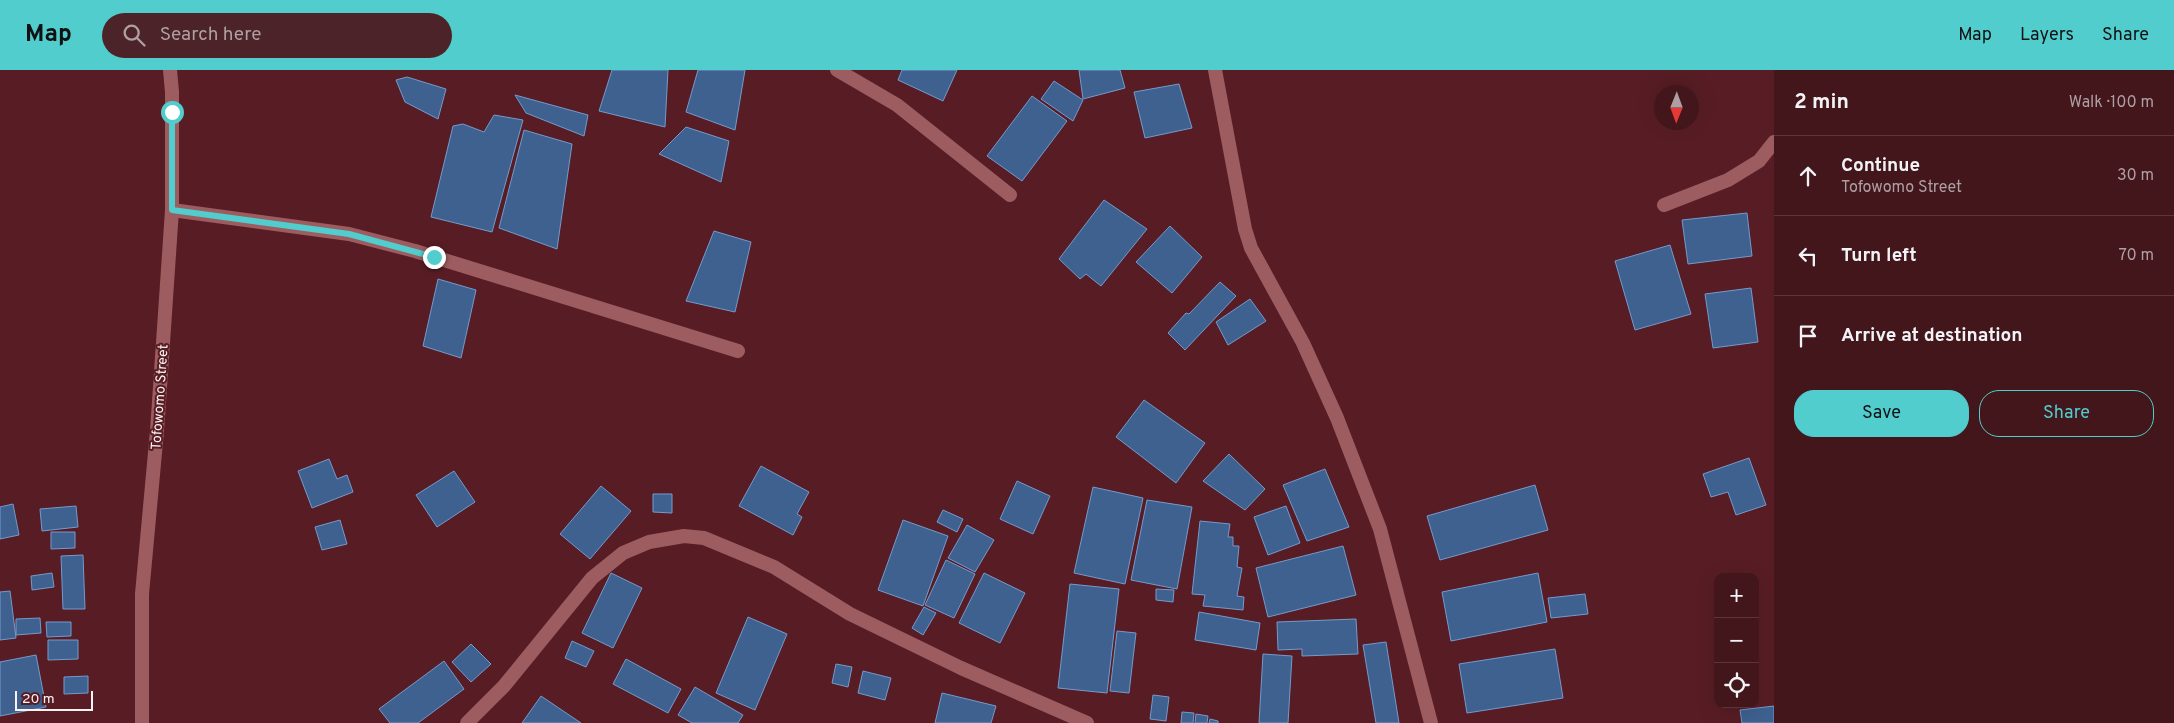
<!DOCTYPE html>
<html lang="en">
<head>
<meta charset="utf-8">
<style>
	:root { --surface:#42161b; --page:#4c2328; --text:#f1f3f6; --muted:#ae9fa3; --line:#5a353a; --accent:#52cdce }
	body { margin:0; font-family:Overpass,sans-serif; background:var(--page); color:var(--text) }
	.controls { position:absolute; right:15px; bottom:15px; display:grid; overflow:hidden; border-radius:10px; box-shadow:0 5px 20px #0002 }
	.controls button { width:45px; height:45px; display:grid; place-items:center; padding:0; border:0; border-bottom:1px solid var(--line); background:var(--surface); color:var(--text); font:25px sans-serif }
	.compass { position:absolute; left:1654px; top:15px; width:45px; height:45px; border-radius:50%; background:var(--surface); box-shadow:0 5px 20px #0002; rotate:181deg }
	.scale { position:absolute; left:15px; bottom:12px; width:78px; box-sizing:border-box; padding-left:5px; border:2px solid #fbf3f3; border-top:0; font-size:14px; line-height:18px; white-space:nowrap; color:#fbf3f3; -webkit-text-stroke:4px #581d24; paint-order:stroke }
	.stop { position:absolute; width:15px; height:15px; margin:-11px; border:4px solid #52cdce; border-radius:50%; background:#fff }
	.stop.end { background:#52cdce; border-color:#fff; box-shadow:0 1px 5px #0008 }
	.list { margin:0; padding:0; list-style:none }
	h2 { display:flex; justify-content:space-between; align-items:center; height:65px; margin:0; padding:0 20px; font-size:21px }
	h2 small { font-size:16px; font-weight:400; color:var(--muted) }
	.list li { display:grid; grid-template-columns:32px 1fr auto; gap:15px; align-items:center; box-sizing:border-box; height:80px; padding:0 20px; border-top:1px solid var(--line) }
	.list b { display:block; font-size:19px; white-space:nowrap }
	.list p { margin:0; font-size:16px; white-space:nowrap; color:var(--muted) }
	.list em { font-size:16px; font-style:normal; color:var(--muted) }
	.actions { display:flex; gap:10px; padding:15px 20px }
	.actions a { flex:1; padding:11px 0; border:1px solid var(--accent); border-radius:20px; text-align:center; font-size:18px; color:var(--accent) }
	.actions .main { background:var(--accent); color:#111 }
	.icon { flex:none; width:28px; height:28px; fill:none; stroke:currentColor; stroke-width:2; stroke-linecap:round; stroke-linejoin:round }
	.map { position:relative; flex:none; width:1774px; height:653px; overflow:hidden }
	header { display:flex; align-items:center; gap:30px; box-sizing:border-box; height:70px; padding:0 25px; background:var(--accent); color:#111 }
	header strong { font-size:24px }
	nav { display:flex; gap:28px; margin-inline-start:auto; font-size:18px }
	.search { width:350px; height:45px; background:var(--page); display:flex; align-items:center; gap:12px; box-sizing:border-box; padding:0 18px; border-radius:28px; color:var(--muted); font-size:19px }
	main { display:flex }
	aside { flex:1; background:var(--surface) }
	.map>svg:first-child { display:block }
	.building { fill:#3e6190; stroke:#749acd }
	.lines { fill:none; stroke-linecap:round; stroke-linejoin:round }
	.minor { stroke:#9d5c60; stroke-width:14 }
	.tertiary { stroke:#9d5c60; stroke-width:14 }
	.route { stroke:#52cdce; stroke-width:6 }
	.labels { text-anchor:middle; stroke-width:4; stroke-linejoin:round; paint-order:stroke }
	.street-label { font-size:14px; fill:#fbf3f3; stroke:#581d24 }
</style>
</head>
<body>
<header>
<strong>Map</strong>
<div class="search"><svg class="icon" aria-label="search" viewBox="0 0 24 24"><circle cx="10" cy="10" r="6"/><path d="M15 15l6 6"/></svg>Search here</div>
<nav><a>Map</a><a>Layers</a><a>Share</a></nav>
</header>
<main>
<div class="map">
<svg width="1774" height="653" viewBox="0 0 1774 653">
	<rect width="100%" height="100%" fill="#581d24"/>
	<path class="building" d="M 612,0 L 668,0 L 665,57 L 599,41 Z
		M 698,0 L 745,0 L 735,60 L 686,42 Z
		M 902,0 L 957,0 L 943,31 L 898,10 Z
		M 1079,0 L 1120,0 L 1125,18 L 1083,29 Z
		M 407,7 L 446,19 L 438,49 L 405,32 L 396,10 Z
		M 1054,11 L 1083,30 L 1073,51 L 1041,29 Z
		M 1179,14 L 1192,58 L 1145,68 L 1134,22 Z
		M 515,25 L 588,45 L 584,66 L 526,43 Z
		M 1032,26 L 1067,51 L 1022,111 L 987,86 Z
		M 494,45 L 523,50 L 492,162 L 431,147 L 453,56 L 463,54 L 484,62 Z
		M 686,57 L 729,71 L 721,112 L 659,84 Z
		M 524,60 L 572,74 L 557,179 L 499,158 Z
		M 1104,130 L 1147,159 L 1101,216 L 1086,204 L 1080,209 L 1059,189 Z
		M 1747,143 L 1752,186 L 1688,194 L 1682,150 Z
		M 1170,156 L 1202,187 L 1172,223 L 1136,192 Z
		M 714,161 L 751,172 L 735,242 L 686,231 Z
		M 1670,175 L 1691,244 L 1635,260 L 1615,191 Z
		M 438,209 L 476,220 L 461,288 L 423,276 Z
		M 1220,212 L 1236,226 L 1185,280 L 1168,263 L 1186,243 L 1189,244 Z
		M 1751,218 L 1758,272 L 1713,278 L 1705,224 Z
		M 1250,229 L 1266,251 L 1228,275 L 1216,252 Z
		M 1144,330 L 1205,373 L 1176,413 L 1116,367 Z
		M 1229,384 L 1265,419 L 1245,440 L 1203,411 Z
		M 1749,388 L 1766,435 L 1736,445 L 1728,422 L 1711,427 L 1703,404 Z
		M 329,389 L 337,409 L 347,405 L 353,422 L 312,438 L 298,401 Z
		M 761,396 L 809,422 L 797,444 L 802,447 L 793,465 L 739,436 Z
		M 1325,399 L 1349,457 L 1307,471 L 1283,415 Z
		M 454,401 L 475,432 L 437,457 L 416,425 Z
		M 1017,411 L 1050,426 L 1033,464 L 1000,449 Z
		M 1535,415 L 1548,460 L 1440,490 L 1427,446 Z
		M 601,416 L 631,441 L 590,489 L 560,464 Z
		M 1093,417 L 1143,428 L 1125,514 L 1074,503 Z
		M 653,424 L 672,424 L 672,443 L 653,442 Z
		M 1147,430 L 1192,437 L 1177,519 L 1131,510 Z
		M 13,434 L 19,465 L 0,469 L 0,437 Z
		M 76,436 L 78,457 L 42,461 L 40,439 Z
		M 1286,436 L 1300,473 L 1268,485 L 1254,447 Z
		M 943,440 L 963,449 L 957,462 L 937,452 Z
		M 340,450 L 347,474 L 322,480 L 315,457 Z
		M 903,450 L 948,466 L 923,536 L 878,520 Z
		M 1200,451 L 1230,454 L 1228,467 L 1233,467 L 1233,476 L 1239,476 L 1237,497 L 1242,498 L 1237,526 L 1244,527 L 1243,540 L 1203,536 L 1205,525 L 1192,524 Z
		M 967,455 L 994,470 L 975,502 L 948,488 Z
		M 51,462 L 75,462 L 75,478 L 51,479 Z
		M 1343,476 L 1356,525 L 1268,547 L 1256,498 Z
		M 83,485 L 85,539 L 63,539 L 61,486 Z
		M 946,490 L 975,504 L 954,548 L 925,535 Z
		M 52,503 L 54,517 L 32,520 L 31,506 Z
		M 611,503 L 642,518 L 613,578 L 582,563 Z
		M 984,503 L 1025,523 L 1000,573 L 959,553 Z
		M 1538,503 L 1547,552 L 1451,571 L 1442,522 Z
		M 1070,514 L 1119,519 L 1107,623 L 1058,618 Z
		M 1156,519 L 1174,520 L 1173,532 L 1156,530 Z
		M 10,521 L 16,568 L 0,570 L 0,522 Z
		M 1585,524 L 1588,544 L 1551,548 L 1548,528 Z
		M 924,537 L 936,543 L 923,565 L 912,558 Z
		M 1199,542 L 1260,553 L 1256,580 L 1195,570 Z
		M 748,547 L 787,564 L 755,640 L 716,623 Z
		M 40,548 L 41,563 L 16,565 L 16,549 Z
		M 1356,549 L 1358,584 L 1302,586 L 1302,579 L 1278,580 L 1277,552 Z
		M 46,552 L 71,552 L 71,566 L 47,567 Z
		M 1117,561 L 1136,563 L 1129,623 L 1110,621 Z
		M 48,570 L 78,570 L 78,589 L 48,590 Z
		M 572,571 L 594,581 L 586,597 L 565,588 Z
		M 1386,572 L 1399,653 L 1376,653 L 1363,575 Z
		M 471,574 L 491,594 L 471,612 L 452,592 Z
		M 1555,579 L 1563,628 L 1467,643 L 1459,594 Z
		M 1263,584 L 1292,586 L 1288,653 L 1259,653 Z
		M 36,585 L 46,637 L 0,646 L 0,592 Z
		M 626,589 L 681,619 L 668,643 L 613,614 Z
		M 444,591 L 464,619 L 418,653 L 390,653 L 379,639 Z
		M 836,594 L 852,597 L 848,617 L 832,613 Z
		M 863,601 L 891,608 L 885,630 L 858,623 Z
		M 88,606 L 88,623 L 64,624 L 64,607 Z
		M 695,617 L 743,645 L 738,653 L 692,653 L 678,645 Z
		M 942,623 L 996,636 L 991,653 L 935,653 Z
		M 1153,625 L 1169,627 L 1166,651 L 1150,649 Z
		M 541,626 L 581,653 L 522,653 Z
		M 1774,636 L 1774,653 L 1742,653 L 1740,640 Z
		M 1182,642 L 1194,643 L 1193,653 L 1181,653 Z
		M 1196,644 L 1208,646 L 1207,653 L 1195,653 Z
		M 1210,649 L 1218,651 L 1218,653 L 1209,653 Z"/>
	<g class="lines">
		<path class="minor" d="M 837,0 L 897,35 L 1010,125
			M 1215,0 L 1245,159 L 1251,178 L 1303,273 L 1337,348 L 1380,459 L 1431,653
			M 1664,135 L 1728,110 L 1759,91 L 1774,72
			M 172,140 L 349,164 L 415,181 L 738,281
			M 467,653 L 504,616 L 592,508 L 623,483 L 649,472 L 684,466 L 704,468 L 774,497 L 850,544 L 961,598 L 1087,653"/>
		<path class="tertiary" d="M 142,653 L 142,524 L 157,361 L 172,140 L 172,22 L 170,0"/>
	</g>
	<g class="lines">
		<path class="route" d="M 172,42 L 172,140 L 349,164 L 434,187"/>
	</g>
	<g class="labels">
		<g class="street-label">
			<text transform="translate(159 327) rotate(-86)" y="5">Tofowomo Street</text>
		</g>
	</g>
</svg>
<div class="controls">
<button>+</button>
<button>−</button>
<button><svg class="icon" aria-label="locate" viewBox="0 0 24 24"><circle cx="12" cy="12" r="6"/><path d="M12 2v4M12 18v4M2 12h4M18 12h4"/></svg></button>
</div>
<svg class="compass" viewBox="-18 -18 36 36"><path d="M0-13l5 13h-10z" fill="#e53935"/><path d="M0 13l5-13h-10z" fill="#ae9fa3"/></svg>
<div class="scale">20 m</div>
<div class="stop" style="left:172px;top:42px"></div>
<div class="stop end" style="left:434px;top:187px"></div>
</div>
<aside>
<h2>2 min<small>Walk · 100 m</small></h2>
<ul class="list">
<li><svg class="icon" aria-label="ahead" viewBox="0 0 24 24"><path d="M12 20V5M6 11l6-6 6 6"/></svg><div><b>Continue</b><p>Tofowomo Street</p></div><em>30 m</em></li>
<li><svg class="icon" aria-label="left" viewBox="0 0 24 24"><path d="M17 20v-9H6M10 6l-5 5 5 5"/></svg><div><b>Turn left</b></div><em>70 m</em></li>
<li><svg class="icon" aria-label="arrive" viewBox="0 0 24 24"><path d="M6 21V4h12l-3 4 3 4H6"/></svg><div><b>Arrive at destination</b></div></li>
</ul>
<div class="actions"><a class="main">Save</a><a>Share</a></div>
</aside>
</main>
</body>
</html>
